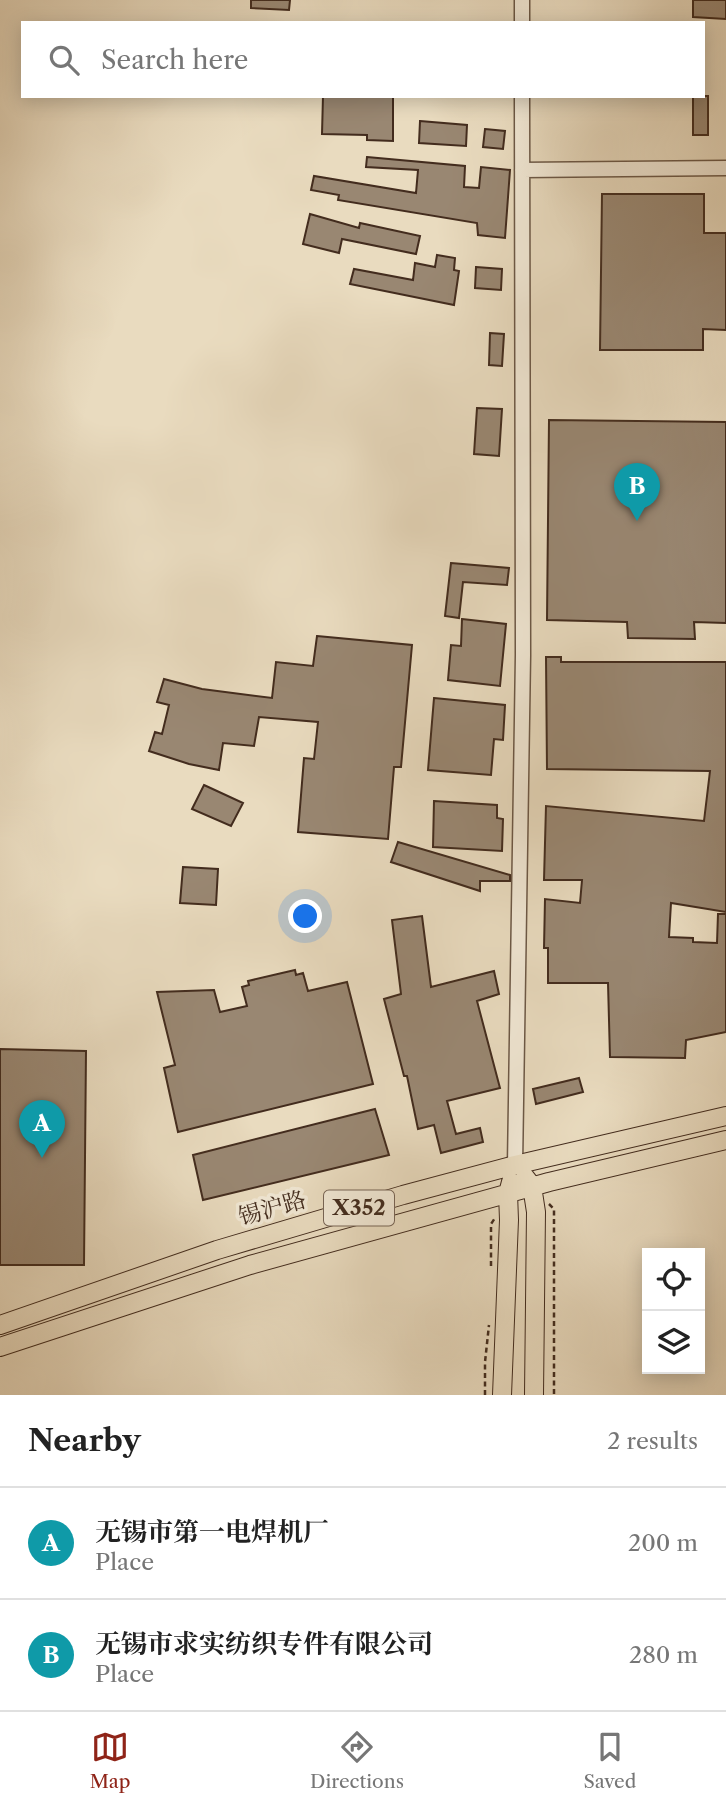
<!DOCTYPE html>
<html lang="en">
<head>
<meta charset="utf-8">
<style>
	:root { --surface:#fff; --page:#f2f2f2; --text:#222; --muted:#767676; --line:#e0e0e0; --accent:#8f2418 }
	body { margin:0; font-family:"Libre Caslon Text","Noto Serif SC",serif; background:var(--page); color:var(--text) }
	.controls { position:absolute; right:21px; bottom:21px; display:grid; overflow:hidden; border-radius:0px; box-shadow:0 4px 18px #0003 }
	.controls button { width:63px; height:63px; display:grid; place-items:center; padding:0; border:0; border-bottom:2px solid var(--line); background:var(--surface); color:var(--text); font:35px sans-serif }
	.you { position:absolute; left:306px; top:917px; width:24px; height:24px; margin:-18px; border:5px solid #fff; border-radius:50%; background:#1a73e8; box-shadow:0 0 0 10px #1a73e833 }
	.badge { display:grid; place-items:center; width:46px; height:46px; border-radius:50%; background:var(--accent); color:#fff; font-size:23px; font-weight:700 }
	.pin { position:absolute; translate:-50% -58px; filter:drop-shadow(0 2px 4px #0008) }
	.pin::after { content:''; position:absolute; top:37px; width:24px; height:21px; background:inherit; clip-path:polygon(0 0,100% 0,50% 100%) }
	.list { margin:0; padding:0; list-style:none }
	h2 { display:flex; justify-content:space-between; align-items:center; height:91px; margin:0; padding:0 28px; font-size:30px }
	h2 small { font-size:23px; font-weight:400; color:var(--muted) }
	.list li { display:grid; grid-template-columns:46px 1fr auto; gap:21px; align-items:center; box-sizing:border-box; height:112px; padding:0 28px; border-top:2px solid var(--line) }
	.list b { display:block; font-size:26px; white-space:nowrap }
	.list p { margin:0; font-size:23px; white-space:nowrap; color:var(--muted) }
	.list em { font-size:23px; font-style:normal; color:var(--muted) }
	.icon { flex:none; width:38px; height:38px; fill:none; stroke:currentColor; stroke-width:2; stroke-linecap:round; stroke-linejoin:round }
	.map { position:relative; flex:none; width:726px; height:1395px; overflow:hidden }
	.search { position:absolute; background:var(--surface); box-shadow:0 4px 18px #0003; left:21px; right:21px; top:21px; height:77px; display:flex; align-items:center; gap:18px; box-sizing:border-box; padding:0 24px; border-radius:0px; color:var(--muted); font-size:26px }
	.sheet { height:315px; background:var(--surface) }
	nav { display:flex; justify-content:space-around; align-items:center; box-sizing:border-box; height:98px; border-top:2px solid var(--line); background:var(--surface); font-size:19px; color:var(--muted) }
	nav a { display:grid; justify-items:center; gap:4px }
	nav .on { color:var(--accent) }
	.map>svg:first-child { display:block }
	.building { fill:#998772; stroke:#432c1e; stroke-width:2 }
	.lines { fill:none; stroke-linecap:round; stroke-linejoin:round }
	.minor-casing { stroke:#6c5846; stroke-width:17 }
	.major-casing { stroke:#432c1e; stroke-width:20 }
	.path { stroke:#432c1e; stroke-width:2.5; stroke-dasharray:5 3.5; stroke-linecap:butt }
	.minor { stroke:#f1e8d5; stroke-width:14 }
	.major { stroke:#e9dbbf; stroke-width:18 }
	.labels { text-anchor:middle; stroke-width:7; stroke-linejoin:round; paint-order:stroke }
	.shield { fill:#f1e8d5; stroke:#776455; stroke-width:2 }
	.shield-label { font-size:21px; font-weight:bold; fill:#432c1e }
	.street-label { font-size:23px; fill:#432c1e; stroke:#f1e8d5 }
</style>
</head>
<body>
<div class="map">
<svg width="726" height="1395" viewBox="0 0 726 1395">
	<rect width="100%" height="100%" fill="#e9dbbf"/>
	<filter id="stains"><feTurbulence type="fractalNoise" baseFrequency=".00286" numOctaves="4"/><feColorMatrix values="0 0 0 0 .2 0 0 0 0 .09 0 0 0 0 .02 0 0 0 .5 -.17"/></filter>
	<radialGradient id="worn" r=".72"><stop offset=".6" stop-color="#630" stop-opacity="0"/><stop offset="1" stop-color="#630" stop-opacity=".3"/></radialGradient>
	<path class="building" d="M 251,0 L 290,0 L 289,10 L 251,8 Z
		M 693,0 L 726,0 L 726,19 L 693,17 Z
		M 323,96 L 393,96 L 393,141 L 367,140 L 367,135 L 322,134 Z
		M 693,96 L 708,96 L 708,135 L 693,135 Z
		M 420,121 L 467,125 L 466,146 L 419,143 Z
		M 485,129 L 505,131 L 503,149 L 483,147 Z
		M 367,157 L 465,166 L 464,187 L 479,188 L 481,167 L 510,170 L 505,238 L 478,235 L 477,223 L 338,200 L 339,195 L 311,190 L 314,176 L 416,193 L 418,170 L 366,167 Z
		M 602,194 L 704,194 L 704,233 L 726,233 L 726,330 L 703,329 L 703,350 L 600,350 Z
		M 310,214 L 359,228 L 360,223 L 420,236 L 416,254 L 342,239 L 339,253 L 303,244 Z
		M 437,255 L 455,258 L 454,270 L 459,271 L 454,305 L 350,284 L 354,269 L 413,280 L 415,263 L 435,267 Z
		M 476,267 L 502,269 L 501,290 L 475,288 Z
		M 490,333 L 504,334 L 502,366 L 489,365 Z
		M 477,408 L 502,409 L 499,456 L 474,454 Z
		M 549,420 L 726,422 L 726,623 L 694,622 L 695,639 L 628,638 L 627,622 L 547,620 Z
		M 451,563 L 509,568 L 507,585 L 463,582 L 459,618 L 445,616 Z
		M 462,619 L 506,624 L 500,686 L 448,680 L 451,645 L 461,646 Z
		M 317,636 L 412,645 L 401,767 L 394,767 L 388,839 L 298,832 L 304,758 L 314,759 L 318,722 L 259,717 L 254,746 L 223,743 L 219,770 L 189,764 L 149,751 L 155,732 L 162,734 L 169,705 L 157,702 L 164,679 L 202,689 L 272,698 L 276,662 L 313,666 Z
		M 546,657 L 561,657 L 561,662 L 726,662 L 726,912 L 671,903 L 669,937 L 693,938 L 693,942 L 717,943 L 718,914 L 726,914 L 726,1032 L 686,1040 L 685,1058 L 610,1057 L 608,983 L 548,983 L 548,948 L 544,948 L 545,899 L 580,903 L 582,880 L 544,880 L 546,806 L 704,821 L 710,771 L 547,769 Z
		M 434,698 L 505,705 L 503,740 L 494,739 L 491,775 L 428,770 Z
		M 204,785 L 243,803 L 231,826 L 192,809 Z
		M 434,801 L 497,805 L 497,818 L 503,819 L 502,851 L 433,847 Z
		M 398,842 L 510,875 L 510,881 L 480,881 L 480,891 L 391,862 Z
		M 183,867 L 218,869 L 216,905 L 180,903 Z
		M 422,916 L 431,987 L 494,971 L 499,994 L 477,1001 L 500,1088 L 447,1101 L 456,1134 L 480,1128 L 483,1142 L 441,1153 L 434,1125 L 418,1129 L 407,1076 L 404,1076 L 384,999 L 401,994 L 392,920 Z
		M 295,970 L 296,975 L 303,973 L 308,991 L 347,982 L 373,1084 L 178,1132 L 164,1068 L 175,1065 L 157,992 L 214,990 L 220,1012 L 247,1006 L 242,987 L 249,985 L 248,981 Z
		M 0,1049 L 86,1051 L 84,1265 L 0,1265 Z
		M 579,1078 L 583,1092 L 536,1104 L 533,1089 Z
		M 375,1109 L 389,1155 L 203,1200 L 193,1155 Z"/>
	<g class="lines">
		<g class="minor-casing">
			<path id="minor" d="M 522,0 L 522,23
				M 522,170 L 726,168
				M 515,1165 L 523,655 L 522,96"/>
		</g>
		<g class="major-casing">
			<path id="major" d="M 525,1177 L 532,1186 L 536,1212 L 534,1395
				M 0,1325 L 217,1250 L 403,1195 L 515,1165 L 726,1116
				M 0,1347 L 250,1265 L 549,1182 L 726,1140
				M 502,1395 L 509,1220 L 508,1193 L 511,1182"/>
		</g>
		<path class="path" d="M 549,1204 L 554,1209 L 554,1395
			M 491,1266 L 491,1224 L 495,1218
			M 485,1395 L 485,1362 L 489,1325"/>
		<use href="#minor" class="minor"/>
		<use href="#major" class="major"/>
	</g>
	<g class="labels">
		<rect class="shield" x="324" y="1190.5" width="70" height="35" rx="5"/>
		<g class="shield-label">
			<text x="359" y="1215">X352</text>
		</g>
		<g class="street-label">
			<text transform="translate(272 1208) rotate(-16)" y="8">锡沪路</text>
		</g>
	</g>
	<rect width="100%" height="100%" filter="url(#stains)"/>
	<rect width="100%" height="100%" fill="url(#worn)"/>
</svg>
<div class="controls">
<button><svg class="icon" aria-label="locate" viewBox="0 0 24 24"><circle cx="12" cy="12" r="6"/><path d="M12 2v4M12 18v4M2 12h4M18 12h4"/></svg></button>
<button><svg class="icon" aria-label="layers" viewBox="0 0 24 24"><path d="M12 4l9 5-9 5-9-5zM3 14l9 5 9-5"/></svg></button>
</div>
<div class="you"></div>
<div class="pin badge" style="left:42px;top:1158px;background:#0f9aa8">A</div>
<div class="pin badge" style="left:637px;top:521px;background:#0f9aa8">B</div>
<div class="search"><svg class="icon" aria-label="search" viewBox="0 0 24 24"><circle cx="10" cy="10" r="6"/><path d="M15 15l6 6"/></svg>Search here</div>
</div>
<section class="sheet">
<h2>Nearby<small>2 results</small></h2>
<ul class="list">
<li><span class="badge" style="background:#0f9aa8">A</span><div><b>无锡市第一电焊机厂</b><p>Place</p></div><em>200 m</em></li>
<li><span class="badge" style="background:#0f9aa8">B</span><div><b>无锡市求实纺织专件有限公司</b><p>Place</p></div><em>280 m</em></li>
</ul>
</section>
<nav>
<a class="on"><svg class="icon" aria-label="map" viewBox="0 0 24 24"><path d="M3 6l6-2 6 2 6-2v14l-6 2-6-2-6 2zM9 4v14M15 6v14"/></svg>Map</a>
<a><svg class="icon" aria-label="directions" viewBox="0 0 24 24"><path d="M12 3l9 9-9 9-9-9zM9 14v-3h6M13 9l2 2-2 2"/></svg>Directions</a>
<a><svg class="icon" aria-label="saved" viewBox="0 0 24 24"><path d="M7 4h10v16l-5-4-5 4z"/></svg>Saved</a>
</nav>
</body>
</html>
